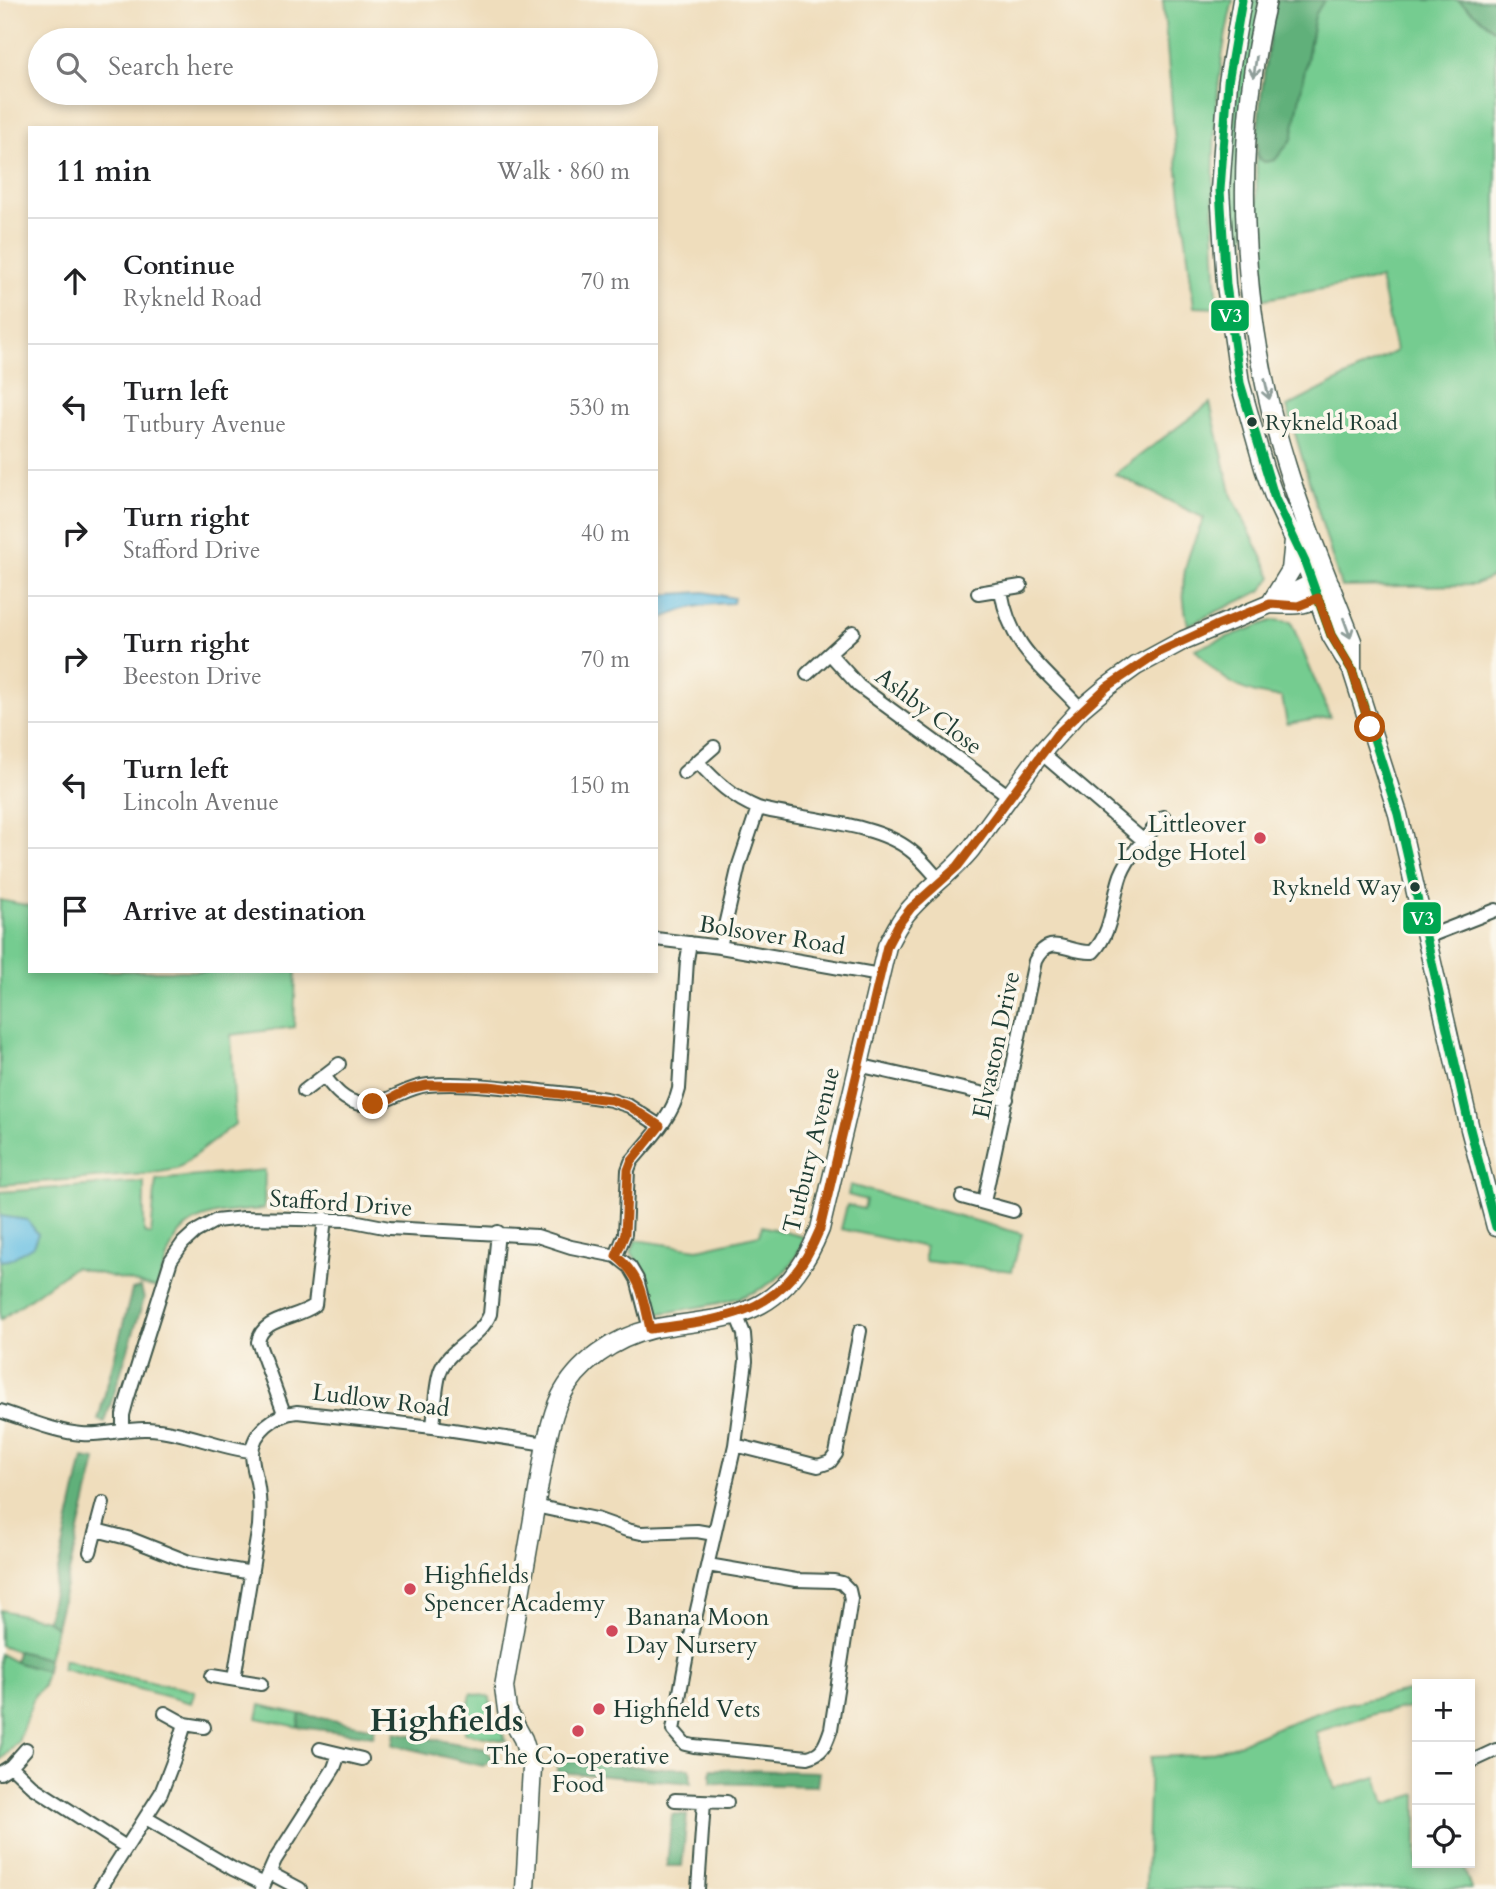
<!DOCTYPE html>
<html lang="en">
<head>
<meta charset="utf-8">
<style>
	:root { --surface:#fff; --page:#f2f2f2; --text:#202124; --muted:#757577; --line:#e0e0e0 }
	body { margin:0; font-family:Cardo,serif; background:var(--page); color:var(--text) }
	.controls { position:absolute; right:21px; bottom:21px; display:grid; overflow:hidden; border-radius:0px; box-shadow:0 4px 10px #0003 }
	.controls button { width:63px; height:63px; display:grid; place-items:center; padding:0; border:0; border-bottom:2px solid var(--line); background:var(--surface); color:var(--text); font:35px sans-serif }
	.stop { position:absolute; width:21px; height:21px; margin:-16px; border:5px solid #b45309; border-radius:50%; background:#fff }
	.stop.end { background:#b45309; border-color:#fff; box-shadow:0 2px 7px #0008 }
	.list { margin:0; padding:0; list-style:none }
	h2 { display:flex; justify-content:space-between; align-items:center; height:91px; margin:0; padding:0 28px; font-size:30px }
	h2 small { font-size:23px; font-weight:400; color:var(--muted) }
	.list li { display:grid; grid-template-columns:46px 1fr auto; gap:21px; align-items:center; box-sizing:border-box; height:126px; padding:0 28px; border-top:2px solid var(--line) }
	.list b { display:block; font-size:26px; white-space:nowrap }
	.list p { margin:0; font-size:23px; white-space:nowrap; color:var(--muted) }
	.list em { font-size:23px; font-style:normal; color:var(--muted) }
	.icon { flex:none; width:38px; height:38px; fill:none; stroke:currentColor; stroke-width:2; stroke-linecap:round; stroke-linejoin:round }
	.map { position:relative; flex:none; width:1496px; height:1889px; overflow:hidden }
	.search { position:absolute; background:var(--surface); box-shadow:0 4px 10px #0003; left:28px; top:28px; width:630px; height:77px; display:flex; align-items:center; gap:18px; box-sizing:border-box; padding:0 24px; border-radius:38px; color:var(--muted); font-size:26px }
	.panel { position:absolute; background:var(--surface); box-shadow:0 4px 10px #0003; left:28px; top:126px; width:630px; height:847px; border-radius:0px }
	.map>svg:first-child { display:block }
	.green { fill:#75cc90; stroke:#4a8462; stroke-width:2 }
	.forest { fill:#60b07a; stroke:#407657; stroke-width:2 }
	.water { fill:#66bfe3; stroke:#427e8c; stroke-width:2 }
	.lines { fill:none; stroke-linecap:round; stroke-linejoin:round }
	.street-casing { stroke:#3e5548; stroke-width:16 }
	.secondary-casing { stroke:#3e5548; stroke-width:21 }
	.street { stroke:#fff; stroke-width:12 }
	.secondary { stroke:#fff; stroke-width:18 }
	.bus-1-casing { stroke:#fbf7ec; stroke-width:14 }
	.bus-1 { stroke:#00a651; stroke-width:9 }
	.oneway { stroke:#8f9e9a }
	.route { stroke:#b45309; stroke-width:9 }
	.bus-dot { fill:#1f3d34; stroke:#fbf7ec; stroke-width:2.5 }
	.poi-dot { fill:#d1495b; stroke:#fbf7ec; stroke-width:2.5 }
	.labels { text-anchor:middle; stroke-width:7; stroke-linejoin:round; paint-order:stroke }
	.bus-label { font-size:22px; fill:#1f3d34; stroke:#fbf7ec; text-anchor:start }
	.street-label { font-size:24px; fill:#1f3d34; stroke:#fbf7ec }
	.poi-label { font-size:24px; fill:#1f3d34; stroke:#fbf7ec; text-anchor:start }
	.district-label { font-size:32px; font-weight:bold; fill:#1f3d34; stroke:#fbf7ec }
	.line-badge { stroke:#fbf7ec; stroke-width:2.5 }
	.badge-label { font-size:19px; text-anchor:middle; font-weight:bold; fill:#fff }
</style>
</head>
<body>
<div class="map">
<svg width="1496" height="1889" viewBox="0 0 1496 1889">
	<rect width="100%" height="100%" fill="#fbf7ec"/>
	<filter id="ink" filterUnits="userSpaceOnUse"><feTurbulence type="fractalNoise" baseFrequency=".0143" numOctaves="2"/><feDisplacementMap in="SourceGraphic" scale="14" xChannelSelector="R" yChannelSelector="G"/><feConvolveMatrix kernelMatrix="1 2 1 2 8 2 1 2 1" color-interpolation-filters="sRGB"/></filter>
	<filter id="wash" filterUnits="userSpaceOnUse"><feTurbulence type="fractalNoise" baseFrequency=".00686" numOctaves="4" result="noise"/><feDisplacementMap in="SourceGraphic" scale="28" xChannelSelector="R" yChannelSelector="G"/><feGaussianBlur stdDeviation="1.57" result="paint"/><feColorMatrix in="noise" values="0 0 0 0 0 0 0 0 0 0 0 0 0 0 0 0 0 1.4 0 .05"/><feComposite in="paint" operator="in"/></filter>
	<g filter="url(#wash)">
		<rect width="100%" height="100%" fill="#efddbc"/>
		<path class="green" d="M 1163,0 L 1233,0 C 1209,101 1211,205 1218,308 L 1194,307 L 1176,154 Z
			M 1251,0 L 1259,0 L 1242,292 L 1237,295 L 1234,292 C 1228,191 1229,100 1251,0 Z
			M 1324,0 L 1458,0 L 1496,31 L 1496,575 L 1474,585 L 1341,587 L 1287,407 L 1396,351 L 1380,279 L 1259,300 L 1256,151 L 1259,159 L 1265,162 L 1275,160 L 1306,66 L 1315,15 Z
			M 1210,403 L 1232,496 L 1272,577 L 1261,591 L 1188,625 C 1177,578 1186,560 1204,518 L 1115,474 Z
			M 1274,620 L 1291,622 L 1330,717 L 1287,724 L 1282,697 C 1243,696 1218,678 1195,649 Z
			M 0,900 L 30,906 L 30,971 L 296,971 L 294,1027 L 231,1035 L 235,1124 L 177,1169 L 148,1174 L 0,1185 Z
			M 265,1170 L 264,1209 C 237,1212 201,1210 181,1232 C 168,1246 164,1270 157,1288 L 74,1267 L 0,1320 L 0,1192 L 144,1182 L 144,1233 L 151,1235 L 156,1180 Z
			M 850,1185 L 1022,1234 L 1012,1271 L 925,1261 L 925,1247 L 841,1229 L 847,1205 L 864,1209 L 866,1200 L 848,1195 Z
			M 762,1226 L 804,1237 C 787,1301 711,1304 657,1314 C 654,1289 645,1272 631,1252 L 636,1240 L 698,1249 L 759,1235 Z
			M 0,1610 L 47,1620 L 56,1627 L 48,1659 L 17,1651 L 0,1645 Z
			M 0,1654 L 15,1662 L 46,1671 L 43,1687 L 35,1694 L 18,1742 L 0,1761 Z
			M 64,1659 L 112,1674 L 195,1691 L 191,1703 L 62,1669 Z
			M 1417,1689 L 1417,1707 L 1377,1713 L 1316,1732 L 1335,1789 L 1377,1777 L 1385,1804 L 1417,1794 L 1417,1863 L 1462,1863 L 1471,1889 L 1146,1889 L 1150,1757 L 1201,1755 L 1233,1746 L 1278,1727 L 1336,1706 Z
			M 471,1693 L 490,1697 L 491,1710 L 506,1741 L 464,1733 Z
			M 260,1705 L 300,1714 L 298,1727 L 257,1718 Z"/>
		<path class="forest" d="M 1277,0 L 1324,0 L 1315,15 L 1292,139 L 1275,160 L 1265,162 L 1259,159 C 1252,137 1271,27 1277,0 Z
			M 1458,0 L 1496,0 L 1496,31 Z
			M 141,1287 L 144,1299 L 105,1422 L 98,1420 L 132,1290 Z
			M 83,1458 L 96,1460 L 56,1627 L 47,1620 Z
			M 17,1651 L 48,1659 L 46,1671 L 15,1662 Z
			M 300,1714 L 375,1728 L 373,1736 L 298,1727 Z
			M 395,1732 L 486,1749 L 493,1760 L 483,1766 L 393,1745 Z
			M 557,1759 L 655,1768 L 690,1768 L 691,1783 L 557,1772 Z
			M 711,1769 L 819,1772 L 817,1786 L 711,1783 Z
			M 672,1814 L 687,1815 L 682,1866 L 667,1866 Z"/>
		<path class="water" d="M 704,592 L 734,598 L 733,603 C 703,604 683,607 656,622 L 656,595 Z
			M 0,1216 L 27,1220 L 38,1234 L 33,1246 L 9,1260 L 0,1261 Z"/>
	</g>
	<g filter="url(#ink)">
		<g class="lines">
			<g class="street-casing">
				<path id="street" d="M 1001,591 C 1011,650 1043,667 1081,709
					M 978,593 L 1021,586
					M 830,654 L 859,686 L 1009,796
					M 807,674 L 853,632
					M 1041,753 L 1144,841
					M 697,761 C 715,781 733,798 758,808 C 802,820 876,822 910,850 C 922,859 931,871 941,882
					M 684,773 L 714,747
					M 1427,937 L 1496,910
					M 656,939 L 720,947 L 880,975
					M 720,947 L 739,865 L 758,808
					M 858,1065 L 1007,1099
					M 324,1076 C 334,1089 344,1102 362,1104 C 386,1106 404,1087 428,1085 C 462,1082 497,1087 531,1090 C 558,1093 584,1095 611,1100 L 629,1106 L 660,1126
					M 304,1091 L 339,1064
					M 962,1197 L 1013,1211
					M 984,1202 L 1035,961 C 1050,931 1067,954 1093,952 C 1113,932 1112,900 1121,875 C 1130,853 1149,834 1164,817
					M 616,1256 L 625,1234 L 628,1170 L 631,1162 C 650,1139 672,1118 679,1089 L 687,960 L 690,943
					M 0,1411 C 26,1419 55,1432 82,1434 C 104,1436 125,1428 147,1429 C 182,1430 216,1447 251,1451
					M 284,1413 L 258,1342 C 262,1317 297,1319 315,1305 L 325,1218
					M 433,1427 C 435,1409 435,1388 440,1372 C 447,1349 481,1338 490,1314 L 498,1232
					M 123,1431 L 123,1415 L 127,1400 L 171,1260 L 183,1243 L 195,1232 L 215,1221 L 244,1218 L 348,1220 L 389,1228 L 537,1236 L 571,1247 L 616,1256 L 630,1267 L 637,1279 L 650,1329
					M 735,1445 L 818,1466 L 830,1462 L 836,1454 L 860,1331
					M 535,1506 L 596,1519 L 627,1530 L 641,1533 L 697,1531 L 714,1534
					M 96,1530 L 131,1539 L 189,1562 L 252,1573
					M 90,1552 L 103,1503
					M 708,1565 L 796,1580 L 834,1581 L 842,1583 L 849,1590 L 851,1599 L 831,1729 C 826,1743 824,1753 808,1757 L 694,1746 L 685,1744 L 673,1730 L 688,1649 L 735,1445 L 746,1361 L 744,1334 L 736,1314
					M 212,1676 L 261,1684
					M 234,1679 L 259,1526 C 260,1511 260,1496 257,1482 C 255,1473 252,1463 252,1454 C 252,1431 276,1414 297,1412 L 433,1427 L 546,1444
					M 165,1713 L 185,1724 L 204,1727
					M 320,1749 L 362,1759
					M 1470,1762 L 1496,1750
					M 11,1766 L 33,1787 L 126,1847
					M 0,1773 L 11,1766 L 26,1749
					M 675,1800 L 727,1802
					M 146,1818 L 233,1869 L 264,1884
					M 270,1873 L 300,1889
					M 100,1889 L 161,1793 L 174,1759 L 185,1724
					M 262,1889 L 275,1860 L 334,1768 L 339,1754
					M 698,1889 L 704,1802"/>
			</g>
			<g class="secondary-casing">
				<path id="secondary" d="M 1242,0 L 1228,82 L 1220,190 L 1226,285 L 1240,383 L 1264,468 L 1275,499 L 1305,562 L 1331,635 L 1352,670 L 1398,814 L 1470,1129 L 1496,1227
					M 1267,0 C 1231,150 1240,320 1287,467 C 1305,526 1330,584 1352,641 L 1352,669
					M 1272,601 L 1291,570 L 1294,540
					M 1272,604 C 1293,605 1311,607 1326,590
					M 525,1889 L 532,1768 L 523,1739 L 507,1710 L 504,1687 L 546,1444 C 550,1428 553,1412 560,1398 C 577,1363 614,1338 652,1329 C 688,1321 727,1323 761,1304 C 790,1288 808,1259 820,1229 L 887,946 C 894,933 900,919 911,908 C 930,887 953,871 971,849 L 1041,753 L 1081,709 L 1107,687 L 1136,666 L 1184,640 L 1270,604 L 1313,583 L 1330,584"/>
			</g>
			<use href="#street" class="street"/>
			<use href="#secondary" class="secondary"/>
			<g class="bus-1-casing">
				<path id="bus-1" d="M 1242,0 L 1228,82 L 1220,190 L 1226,285 L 1240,383 L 1275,499 L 1305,562 L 1331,635 L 1352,670 L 1398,814 L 1470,1129 L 1496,1227"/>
			</g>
			<use href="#bus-1" class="bus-1"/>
		</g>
		<defs><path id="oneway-shaft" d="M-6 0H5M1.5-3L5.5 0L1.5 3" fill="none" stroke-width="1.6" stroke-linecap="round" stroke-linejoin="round" transform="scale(1.75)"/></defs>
		<g class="oneway">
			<use href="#oneway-shaft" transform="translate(1255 67) rotate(98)"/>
			<use href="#oneway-shaft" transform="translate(1267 389) rotate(77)"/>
			<use href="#oneway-shaft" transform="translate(1347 628) rotate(70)"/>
		</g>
	</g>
	<g class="lines" filter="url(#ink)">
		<path class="route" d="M 373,1104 L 386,1101 L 409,1089 L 427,1085 L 489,1086 L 611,1100 L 629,1106 L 660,1126 L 631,1162 L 628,1170 L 625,1234 L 616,1256 C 642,1277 643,1298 650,1329 C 732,1318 785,1314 820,1229 L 887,946 L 898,925 L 911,908 L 958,866 L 971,849 L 1057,734 L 1107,687 L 1159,652 L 1215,626 L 1270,604 L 1298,606 L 1318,598 L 1331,635 L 1352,670 L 1370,727"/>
	</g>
	<g class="bus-dot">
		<circle cx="1252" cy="422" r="6"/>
		<circle cx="1415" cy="887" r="6"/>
	</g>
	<g class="poi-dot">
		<circle cx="1260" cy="838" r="7"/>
		<circle cx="410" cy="1589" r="7"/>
		<circle cx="612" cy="1631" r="7"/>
		<circle cx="599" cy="1709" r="7"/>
		<circle cx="578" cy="1731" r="7"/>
	</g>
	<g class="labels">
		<g class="bus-label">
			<text x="1265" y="430">Rykneld Road</text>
			<text x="1402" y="895" text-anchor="end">Rykneld Way</text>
		</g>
		<g class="street-label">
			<text transform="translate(929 711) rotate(37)" y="8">Ashby Close</text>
			<text transform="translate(772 935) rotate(9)" y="8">Bolsover Road</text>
			<text transform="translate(996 1045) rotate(-78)" y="8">Elvaston Drive</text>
			<text transform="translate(811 1150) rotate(-76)" y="8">Tutbury Avenue</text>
			<text transform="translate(341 1203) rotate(4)" y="8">Stafford Drive</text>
			<text transform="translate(381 1400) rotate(7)" y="8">Ludlow Road</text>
		</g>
		<g class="poi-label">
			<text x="1246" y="832" text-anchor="end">Littleover<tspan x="1246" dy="28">Lodge Hotel</tspan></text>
			<text x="424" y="1583">Highfields<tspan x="424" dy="28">Spencer Academy</tspan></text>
			<text x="626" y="1625">Banana Moon<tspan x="626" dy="28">Day Nursery</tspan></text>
			<text x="613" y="1717">Highfield Vets</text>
			<text x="578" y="1764" text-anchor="middle">The Co-operative<tspan x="578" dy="28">Food</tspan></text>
		</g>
		<g class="district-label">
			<text x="447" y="1731">Highfields</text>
		</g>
	</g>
	<g class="line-badge">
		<rect x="1210" y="299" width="40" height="33" rx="7" fill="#00a651"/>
		<rect x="1402" y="901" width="40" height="34" rx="7" fill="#00a651"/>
	</g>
	<g class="badge-label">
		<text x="1230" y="322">V3</text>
		<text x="1422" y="925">V3</text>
	</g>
</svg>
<div class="controls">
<button>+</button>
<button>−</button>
<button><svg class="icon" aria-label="locate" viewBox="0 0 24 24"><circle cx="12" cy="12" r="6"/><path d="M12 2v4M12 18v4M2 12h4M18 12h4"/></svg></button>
</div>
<div class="stop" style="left:1370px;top:727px"></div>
<div class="stop end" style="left:373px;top:1104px"></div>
<div class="search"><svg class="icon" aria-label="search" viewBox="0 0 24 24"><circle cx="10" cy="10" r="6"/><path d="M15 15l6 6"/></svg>Search here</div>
<section class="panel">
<h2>11 min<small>Walk · 860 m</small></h2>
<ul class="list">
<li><svg class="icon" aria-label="ahead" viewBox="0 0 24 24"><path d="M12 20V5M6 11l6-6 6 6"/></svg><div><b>Continue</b><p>Rykneld Road</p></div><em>70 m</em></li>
<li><svg class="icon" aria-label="left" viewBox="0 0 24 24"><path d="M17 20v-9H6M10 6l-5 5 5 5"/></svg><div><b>Turn left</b><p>Tutbury Avenue</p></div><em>530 m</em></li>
<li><svg class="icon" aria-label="right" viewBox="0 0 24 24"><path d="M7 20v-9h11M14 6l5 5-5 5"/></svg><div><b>Turn right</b><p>Stafford Drive</p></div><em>40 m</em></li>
<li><svg class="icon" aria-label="right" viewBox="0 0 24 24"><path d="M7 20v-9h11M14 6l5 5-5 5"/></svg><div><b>Turn right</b><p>Beeston Drive</p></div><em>70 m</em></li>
<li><svg class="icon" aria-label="left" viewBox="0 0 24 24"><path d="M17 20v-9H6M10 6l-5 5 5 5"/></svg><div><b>Turn left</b><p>Lincoln Avenue</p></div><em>150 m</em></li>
<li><svg class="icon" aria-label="arrive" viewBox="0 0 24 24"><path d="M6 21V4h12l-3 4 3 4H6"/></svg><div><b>Arrive at destination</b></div></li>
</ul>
</section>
</div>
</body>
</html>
